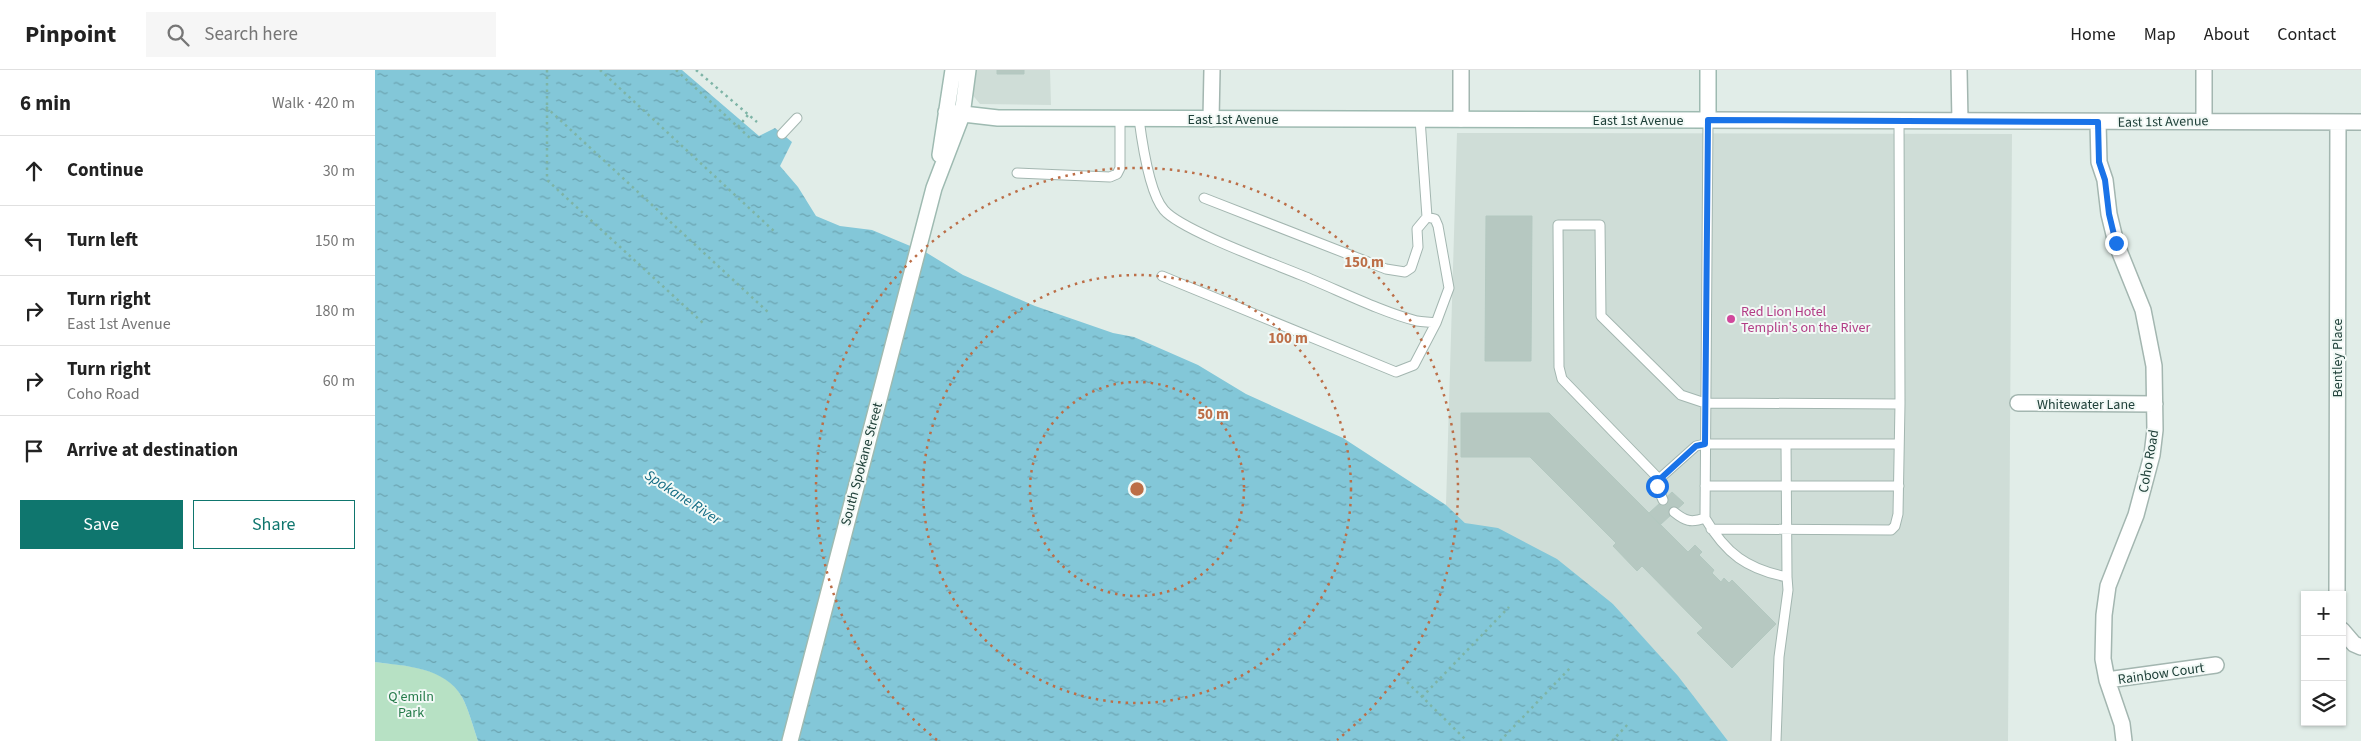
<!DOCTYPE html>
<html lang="en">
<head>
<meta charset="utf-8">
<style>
	:root { --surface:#fff; --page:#f6f6f6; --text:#222; --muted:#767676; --line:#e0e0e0; --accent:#0f766e }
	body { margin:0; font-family:"Source Sans 3",sans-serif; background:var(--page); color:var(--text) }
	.controls { position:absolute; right:15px; bottom:15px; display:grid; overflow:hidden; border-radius:0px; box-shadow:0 1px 4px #0004 }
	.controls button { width:45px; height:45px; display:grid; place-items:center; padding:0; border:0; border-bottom:1px solid var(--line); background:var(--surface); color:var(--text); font:25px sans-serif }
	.stop { position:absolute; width:15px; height:15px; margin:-11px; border:4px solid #1a73e8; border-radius:50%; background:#fff }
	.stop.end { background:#1a73e8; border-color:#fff; box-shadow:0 1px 5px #0008 }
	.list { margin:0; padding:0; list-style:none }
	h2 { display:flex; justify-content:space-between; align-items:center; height:65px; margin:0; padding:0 20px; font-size:21px }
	h2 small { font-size:16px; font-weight:400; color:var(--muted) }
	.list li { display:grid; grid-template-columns:32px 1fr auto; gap:15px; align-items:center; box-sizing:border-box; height:70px; padding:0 20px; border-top:1px solid var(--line) }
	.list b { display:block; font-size:19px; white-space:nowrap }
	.list p { margin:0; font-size:16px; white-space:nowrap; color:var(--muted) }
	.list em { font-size:16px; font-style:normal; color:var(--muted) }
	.actions { display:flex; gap:10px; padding:15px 20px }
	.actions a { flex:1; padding:11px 0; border:1px solid var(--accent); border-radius:0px; text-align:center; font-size:18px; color:var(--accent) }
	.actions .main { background:var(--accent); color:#fff }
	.icon { flex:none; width:28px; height:28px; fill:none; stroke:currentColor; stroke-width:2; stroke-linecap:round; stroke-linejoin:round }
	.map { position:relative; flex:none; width:1986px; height:671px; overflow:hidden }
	header { display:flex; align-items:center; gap:30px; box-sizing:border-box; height:70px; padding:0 25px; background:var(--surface); border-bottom:1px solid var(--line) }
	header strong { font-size:24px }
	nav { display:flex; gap:28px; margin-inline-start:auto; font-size:18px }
	.search { width:350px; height:45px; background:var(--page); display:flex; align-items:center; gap:12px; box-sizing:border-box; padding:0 18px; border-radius:0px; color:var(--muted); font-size:19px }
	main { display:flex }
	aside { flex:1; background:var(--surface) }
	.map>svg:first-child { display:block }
	.built { fill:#cfddd7 }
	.park { fill:#b7e1c4 }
	.water { fill:url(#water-ripples) }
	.building { fill:#b6c8c1; stroke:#b3c8c0 }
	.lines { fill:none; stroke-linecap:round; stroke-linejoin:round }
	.lane-casing { stroke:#a3b6b0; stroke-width:11 }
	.street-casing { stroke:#a3b6b0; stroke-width:18 }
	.secondary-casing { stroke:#9ebab1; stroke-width:18 }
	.path { stroke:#7eb4a6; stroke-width:2.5; stroke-dasharray:2.5 4; stroke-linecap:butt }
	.lane { stroke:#fff; stroke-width:9 }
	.street { stroke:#fff; stroke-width:15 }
	.secondary { stroke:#fff; stroke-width:15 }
	.route { stroke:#1a73e8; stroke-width:6 }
	.ring { fill:none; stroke:#bc6e47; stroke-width:2.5; stroke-dasharray:2.5 5 }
	.hotel-dot { fill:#d1479c; stroke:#f2f9f6; stroke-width:2 }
	.labels { text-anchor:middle; stroke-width:4; stroke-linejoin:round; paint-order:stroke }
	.street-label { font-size:14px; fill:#1f4039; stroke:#f2f9f6 }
	.hotel-label { font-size:14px; fill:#b23c85; stroke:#f2f9f6; text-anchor:start }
	.park-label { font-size:14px; fill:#257b4a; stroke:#f2f9f6 }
	.water-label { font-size:15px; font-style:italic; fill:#126b83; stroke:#f2f9f6 }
	.centre { fill:#bc6e47; stroke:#f2f9f6; stroke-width:2.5 }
	.ring-label { font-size:15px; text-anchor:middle; font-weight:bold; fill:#bc6e47; stroke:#f2f9f6; stroke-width:4; stroke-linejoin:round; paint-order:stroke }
</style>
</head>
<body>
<header>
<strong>Pinpoint</strong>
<div class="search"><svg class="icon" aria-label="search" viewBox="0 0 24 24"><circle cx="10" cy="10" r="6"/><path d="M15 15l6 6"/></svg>Search here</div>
<nav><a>Home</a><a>Map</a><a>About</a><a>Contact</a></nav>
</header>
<main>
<aside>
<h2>6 min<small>Walk · 420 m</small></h2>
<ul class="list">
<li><svg class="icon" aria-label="ahead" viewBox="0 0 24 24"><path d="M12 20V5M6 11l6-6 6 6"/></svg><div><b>Continue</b></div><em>30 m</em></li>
<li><svg class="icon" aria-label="left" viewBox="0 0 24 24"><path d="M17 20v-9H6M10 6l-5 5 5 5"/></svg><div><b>Turn left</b></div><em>150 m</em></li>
<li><svg class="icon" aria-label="right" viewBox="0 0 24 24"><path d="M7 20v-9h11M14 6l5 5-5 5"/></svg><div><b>Turn right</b><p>East 1st Avenue</p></div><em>180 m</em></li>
<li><svg class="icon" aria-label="right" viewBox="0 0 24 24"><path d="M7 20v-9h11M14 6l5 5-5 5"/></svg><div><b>Turn right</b><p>Coho Road</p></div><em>60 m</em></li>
<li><svg class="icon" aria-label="arrive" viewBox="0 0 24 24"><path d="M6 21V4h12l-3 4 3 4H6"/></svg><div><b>Arrive at destination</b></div></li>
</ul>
<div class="actions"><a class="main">Save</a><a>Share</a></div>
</aside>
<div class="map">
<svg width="1986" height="671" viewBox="0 0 1986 671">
	<defs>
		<pattern id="water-ripples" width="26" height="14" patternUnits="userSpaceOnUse" patternTransform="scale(1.25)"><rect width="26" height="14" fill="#83c7d8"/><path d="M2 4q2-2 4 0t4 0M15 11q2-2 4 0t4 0" fill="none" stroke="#6ba3b0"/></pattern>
	</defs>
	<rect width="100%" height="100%" fill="#e1ede8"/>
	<path class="built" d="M 597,0 L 675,0 L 676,35 L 605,34 L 596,23 Z
		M 1082,63 L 1637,64 L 1633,671 L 1353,671 L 1302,606 L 1238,534 L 1102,456 L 1090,453 L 1071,435 Z"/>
	<path class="park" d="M 0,592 C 30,596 70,596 87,627 C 94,640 98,657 103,671 L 0,671 Z"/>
	<path class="water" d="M 0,0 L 307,0 L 384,66 L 400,58 L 417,72 L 405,96 L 423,117 L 441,146 L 465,156 L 497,160 L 552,183 L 588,205 L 660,236 L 738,263 L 759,267 L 823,295 L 871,324 L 968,368 L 1071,435 L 1090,453 L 1123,458 L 1182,489 L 1238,534 L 1303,606 L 1353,671 L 103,671 C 98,657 94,640 87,627 C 70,597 30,596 0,592 Z"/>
	<path class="building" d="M 622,0 L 649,0 L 649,4 L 622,4 Z
		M 1111,146 L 1157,146 L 1156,291 L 1110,291 Z
		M 1086,343 L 1174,343 L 1313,482 L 1320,475 L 1327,482 L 1324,485 L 1339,500 L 1337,503 L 1346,512 L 1349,508 L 1354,513 L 1357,510 L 1401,554 L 1357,598 L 1322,563 L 1328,558 L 1267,496 L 1262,501 L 1238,476 L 1241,473 L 1155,387 L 1086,387 Z
		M 1297,422 L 1309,433 L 1285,455 L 1274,443 Z"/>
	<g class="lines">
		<g class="lane-casing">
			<path id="lane" d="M 764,49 C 767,72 774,123 789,140 C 806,160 897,193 926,205 C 961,219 1006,242 1042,251 C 1048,252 1055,252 1061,253 L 1074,218 L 1063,156 L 1060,149 L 1052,147 L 1045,49
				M 1333,50 L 1330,448 C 1351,484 1372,499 1412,507 L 1413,520 L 1404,587 L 1401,671
				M 1524,51 L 1525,334
				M 407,64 L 422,48
				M 642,103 L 735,107 L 742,104 L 745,98 L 745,49
				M 829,128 L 1011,199 L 1030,202 L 1036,198 L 1043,177 L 1042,159 L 1052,147
				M 787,206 L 1021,302 L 1039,295 L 1061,253
				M 1411,374 L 1412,507
				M 1284,409 L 1282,416 L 1288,430
				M 1330,416 L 1524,416
				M 1299,442 C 1310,451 1316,453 1330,448
				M 1336,459 L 1516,460 L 1520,456 L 1523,444 L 1525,334 L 1330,333 L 1306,325 L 1226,246 L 1225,155 L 1183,155 L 1184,297 L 1187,309 L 1284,409 L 1321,376 L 1330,374 L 1524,374"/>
		</g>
		<g class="street-casing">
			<path id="street" d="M 1584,0 L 1585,51
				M 836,49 L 837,0
				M 1086,49 L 1086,0
				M 1333,50 L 1986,52
				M 1829,51 L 1829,0
				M 1723,52 L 1724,92 L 1730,110 L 1734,144 L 1741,173 L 1768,240 L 1779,296 L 1780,360 L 1777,385 L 1761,445 L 1733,516 L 1729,545 L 1728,589 L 1732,610 L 1747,654 L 1749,671
				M 1643,333 L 1780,334
				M 1962,525 L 1963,52
				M 1967,560 L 1979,574 L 1986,577
				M 1732,610 L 1841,595"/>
		</g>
		<g class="secondary-casing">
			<path id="secondary" d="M 571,42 L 623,48 L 1333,50 L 1333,0
				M 565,85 L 578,0
				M 415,671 L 559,118 L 587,45 L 593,0"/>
		</g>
		<path class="path" d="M 172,0 L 172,110 L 328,253
			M 225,0 L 400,162
			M 301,0 L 375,68
			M 321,0 L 382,52
			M 171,37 L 394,243
			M 363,57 L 373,45
			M 1032,612 L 1092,671
			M 1047,627 L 1134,537
			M 1125,671 L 1196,597
			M 1237,671 L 1254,653"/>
		<use href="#lane" class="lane"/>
		<use href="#street" class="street"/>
		<use href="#secondary" class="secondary"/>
	</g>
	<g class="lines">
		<path class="route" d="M 1282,416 L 1284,410 L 1321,376 L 1330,374 L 1333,50 L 1723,52 L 1724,92 L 1730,110 L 1734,144 L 1741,173"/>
	</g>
	<g class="ring">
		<circle cx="762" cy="419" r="107"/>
		<circle cx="762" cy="419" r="214"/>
		<path d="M562 670A321 321 0 1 1 962 670"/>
	</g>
	<circle class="hotel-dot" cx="1356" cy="249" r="5"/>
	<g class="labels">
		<g class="street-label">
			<text x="858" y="54">East 1st Avenue</text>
			<text x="1263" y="55">East 1st Avenue</text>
			<text transform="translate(1788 51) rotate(-1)" y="5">East 1st Avenue</text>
			<text transform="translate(1962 288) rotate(-90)" y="5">Bentley Place</text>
			<text x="1711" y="339">Whitewater Lane</text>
			<text transform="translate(1773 391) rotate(-80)" y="5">Coho Road</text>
			<text transform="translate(486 394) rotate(-75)" y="5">South Spokane Street</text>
			<text transform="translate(1786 603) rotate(-8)" y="5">Rainbow Court</text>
		</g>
		<g class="hotel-label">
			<text x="1366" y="246">Red Lion Hotel<tspan x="1366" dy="16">Templin's on the River</tspan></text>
		</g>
		<g class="park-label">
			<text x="36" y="631">Q'emiln<tspan x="36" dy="16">Park</tspan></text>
		</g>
		<g class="water-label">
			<text transform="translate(308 427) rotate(33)" y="5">Spokane River</text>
		</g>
	</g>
	<circle cx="762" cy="419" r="8" class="centre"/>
	<g class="ring-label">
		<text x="989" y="197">150 m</text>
		<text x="913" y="273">100 m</text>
		<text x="838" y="349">50 m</text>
	</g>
</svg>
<div class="controls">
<button>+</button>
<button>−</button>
<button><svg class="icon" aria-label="layers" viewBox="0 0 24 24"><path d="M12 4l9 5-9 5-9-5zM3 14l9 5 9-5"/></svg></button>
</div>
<div class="stop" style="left:1282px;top:416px"></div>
<div class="stop end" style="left:1741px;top:173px"></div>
</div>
</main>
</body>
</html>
